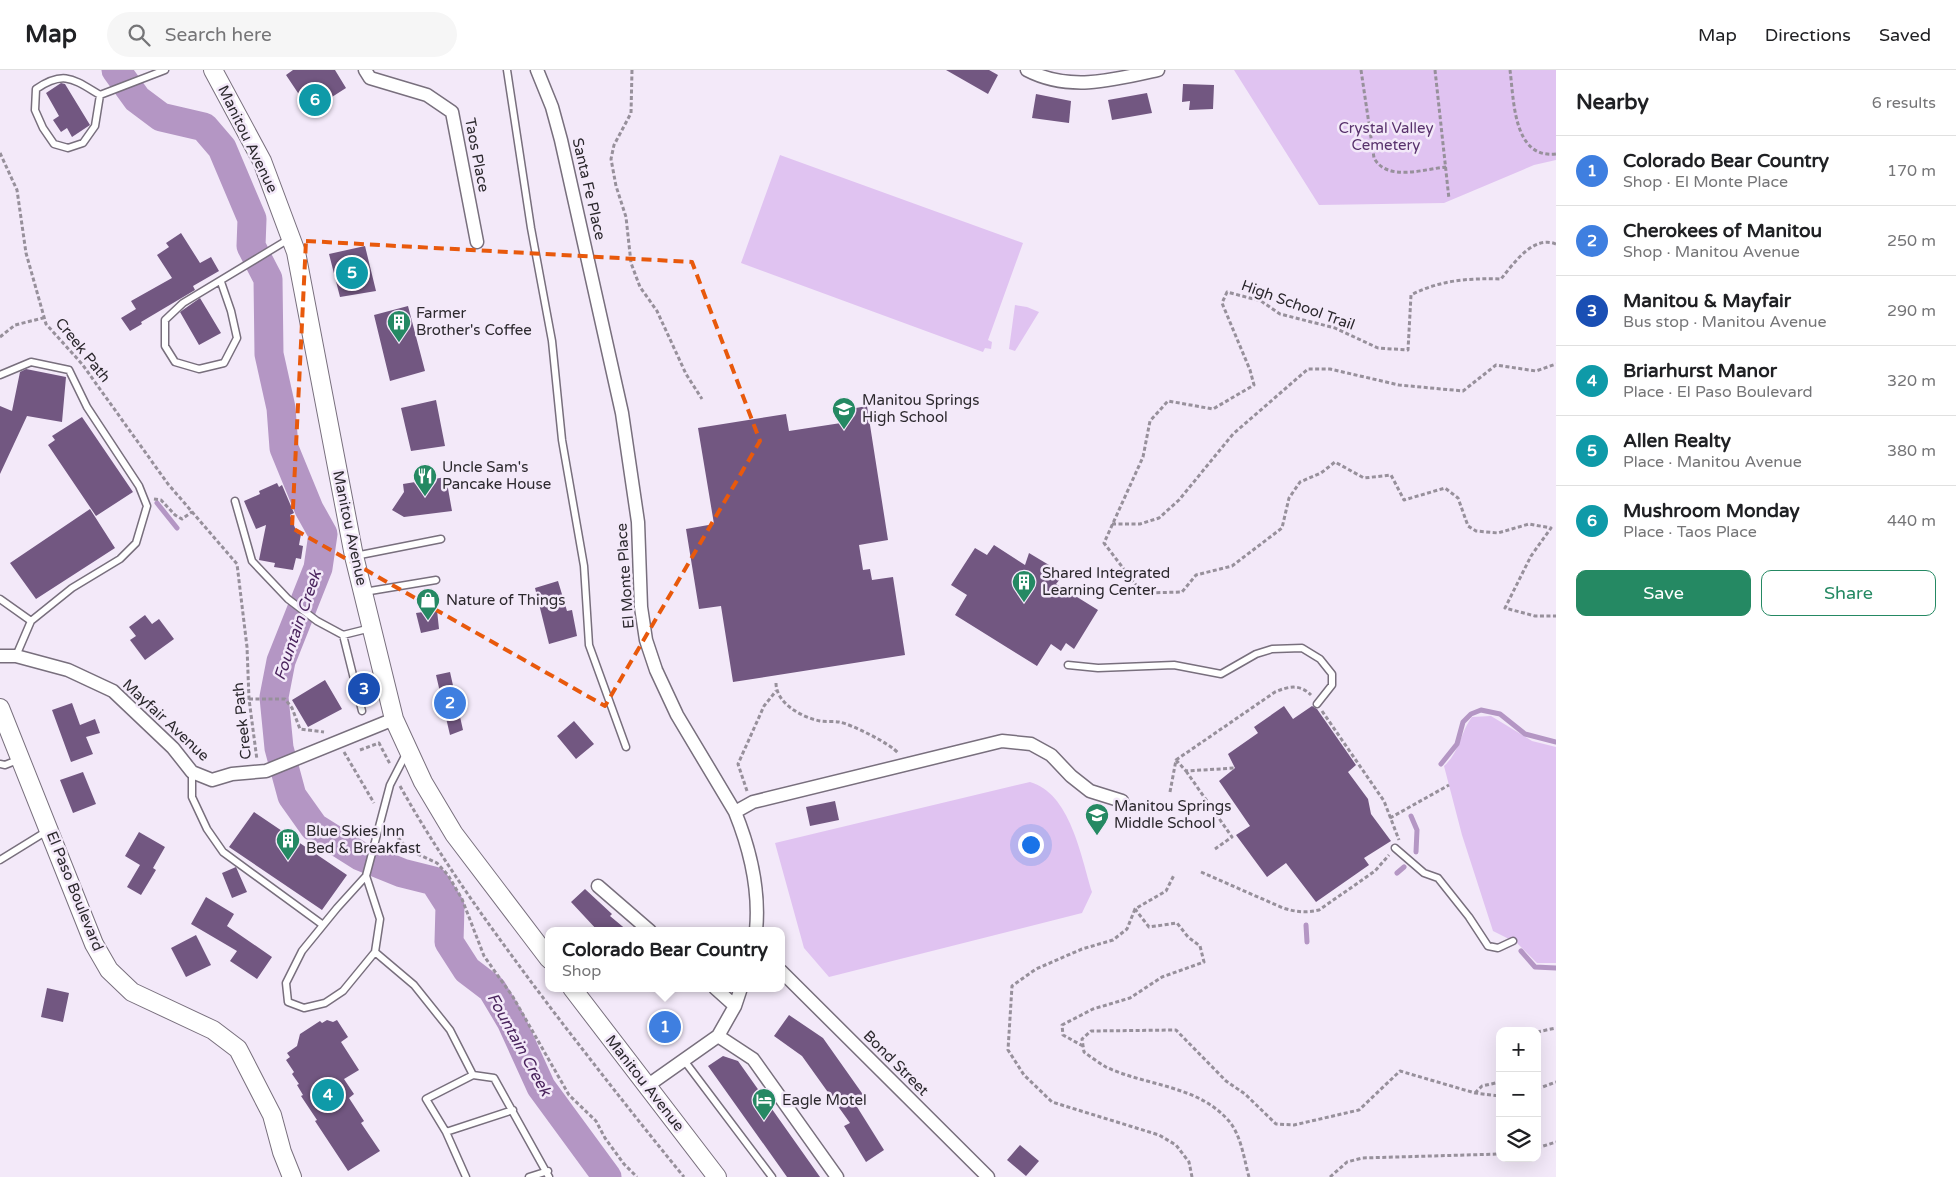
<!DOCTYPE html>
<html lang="en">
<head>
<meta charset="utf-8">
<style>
	:root { --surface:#fff; --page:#f6f6f6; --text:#202124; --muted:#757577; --line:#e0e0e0; --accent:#258963 }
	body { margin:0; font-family:"Varela Round",sans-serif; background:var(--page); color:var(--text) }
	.controls { position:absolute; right:15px; bottom:15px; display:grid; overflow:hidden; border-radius:10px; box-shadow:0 5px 20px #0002 }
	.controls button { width:45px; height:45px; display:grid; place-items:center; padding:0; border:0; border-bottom:1px solid var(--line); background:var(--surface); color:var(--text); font:25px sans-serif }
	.you { position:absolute; left:1030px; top:774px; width:18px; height:18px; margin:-12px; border:4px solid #fff; border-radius:50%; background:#1a73e8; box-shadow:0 0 0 8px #1a73e833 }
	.badge { display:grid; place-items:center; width:32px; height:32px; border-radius:50%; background:var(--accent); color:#fff; font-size:16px; font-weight:700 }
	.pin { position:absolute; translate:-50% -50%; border:2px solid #fff; box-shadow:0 1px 5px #0006 }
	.popup { position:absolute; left:545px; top:857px; width:240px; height:65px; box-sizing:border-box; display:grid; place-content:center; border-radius:10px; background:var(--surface); filter:drop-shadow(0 1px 4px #0005); font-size:16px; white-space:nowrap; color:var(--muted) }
	.popup b { font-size:19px; color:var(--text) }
	.popup::after { content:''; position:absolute; left:50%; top:100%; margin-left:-10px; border:10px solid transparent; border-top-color:var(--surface) }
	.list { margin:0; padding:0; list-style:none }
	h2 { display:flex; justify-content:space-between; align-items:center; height:65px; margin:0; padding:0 20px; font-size:21px }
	h2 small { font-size:16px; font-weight:400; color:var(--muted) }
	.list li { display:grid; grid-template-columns:32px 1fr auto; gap:15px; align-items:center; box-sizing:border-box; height:70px; padding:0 20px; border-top:1px solid var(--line) }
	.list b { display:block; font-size:19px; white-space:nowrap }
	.list p { margin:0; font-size:16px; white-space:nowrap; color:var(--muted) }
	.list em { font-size:16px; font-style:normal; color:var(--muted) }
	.actions { display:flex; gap:10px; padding:15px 20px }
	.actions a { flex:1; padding:11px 0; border:1px solid var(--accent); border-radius:10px; text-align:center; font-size:18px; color:var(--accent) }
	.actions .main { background:var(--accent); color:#fff }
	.icon { flex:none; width:28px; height:28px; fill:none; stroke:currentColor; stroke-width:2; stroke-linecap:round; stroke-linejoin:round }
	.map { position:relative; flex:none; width:1556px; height:1107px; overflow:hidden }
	header { display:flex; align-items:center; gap:30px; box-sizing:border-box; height:70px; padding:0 25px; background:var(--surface); border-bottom:1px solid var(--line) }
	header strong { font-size:24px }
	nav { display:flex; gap:28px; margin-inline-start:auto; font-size:18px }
	.search { width:350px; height:45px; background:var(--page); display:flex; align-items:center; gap:12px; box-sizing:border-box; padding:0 18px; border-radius:28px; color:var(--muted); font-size:19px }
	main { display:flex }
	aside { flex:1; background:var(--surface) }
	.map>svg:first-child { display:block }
	.green { fill:#e0c3f1 }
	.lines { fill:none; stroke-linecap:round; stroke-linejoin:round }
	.stream { stroke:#b496c4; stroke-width:5 }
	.river { stroke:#b496c4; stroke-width:29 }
	.building { fill:#725781 }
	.lane-casing { stroke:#786f7d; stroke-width:9 }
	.street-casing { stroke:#786f7d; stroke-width:15 }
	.secondary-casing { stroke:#786f7d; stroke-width:20 }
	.path { stroke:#97909b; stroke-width:3; stroke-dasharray:4 2.5; stroke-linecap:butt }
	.lane { stroke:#fff; stroke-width:6 }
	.street { stroke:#fff; stroke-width:12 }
	.secondary { stroke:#fff; stroke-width:18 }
	.marked { fill:none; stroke:#e8590c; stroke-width:4; stroke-dasharray:10 6; stroke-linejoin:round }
	.labels { text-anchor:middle; stroke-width:5; stroke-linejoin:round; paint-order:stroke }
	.park-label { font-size:15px; fill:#58326c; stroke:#f3e9f9 }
	.street-label { font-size:15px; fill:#2c292e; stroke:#f3e9f9 }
	.poi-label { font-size:15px; fill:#2c292e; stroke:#f3e9f9; text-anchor:start }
	.water-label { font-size:16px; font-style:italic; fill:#4a245d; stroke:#f3e9f9 }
</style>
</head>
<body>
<header>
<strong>Map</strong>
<div class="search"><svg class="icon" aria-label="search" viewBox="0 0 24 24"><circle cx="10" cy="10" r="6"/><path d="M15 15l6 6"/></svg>Search here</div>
<nav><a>Map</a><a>Directions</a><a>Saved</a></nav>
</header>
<main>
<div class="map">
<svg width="1556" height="1107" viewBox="0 0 1556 1107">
	<rect width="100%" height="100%" fill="#f3e9f9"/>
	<path class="green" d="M 1234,0 L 1556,0 L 1556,90 L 1534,95 L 1444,133 L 1319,135 Z
		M 780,85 L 1023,173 L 988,270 L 992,272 L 991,279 L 985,278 L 983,282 L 741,193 Z
		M 1015,235 L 1027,237 L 1039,242 L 1015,281 L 1009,279 Z
		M 1491,646 L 1532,671 L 1556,677 L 1556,893 L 1537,893 L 1517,873 L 1493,861 L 1462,765 L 1444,696 C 1460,682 1460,663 1472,647 Z
		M 1030,712 C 1070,723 1081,786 1092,822 L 1082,843 L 829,907 L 804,878 L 775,773 Z"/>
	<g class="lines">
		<path class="stream" d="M 157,433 L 177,458
			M 1441,694 L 1457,674 L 1463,652 L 1471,644 L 1481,640 L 1500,644 L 1525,664 L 1556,672
			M 1411,746 L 1417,760 L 1416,782
			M 1397,803 L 1404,797
			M 1306,855 L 1307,872
			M 1521,881 L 1535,897 L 1556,898"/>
		<path class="river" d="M 116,0 L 137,29 L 161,47 L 204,57 L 222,78 L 252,149 L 251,176 L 268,209 L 269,284 L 281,338 L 284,378 L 309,439 L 323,464 L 318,498 L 281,591 L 274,627 L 279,678 L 292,726 L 314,757 L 360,786 L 402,803 L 434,811 L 450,836 L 449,872 L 467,900 L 492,919 L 511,951 L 541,1017 L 607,1107"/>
	</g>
	<path class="building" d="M 293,0 L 335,0 L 346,18 L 310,41 L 286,5 Z
		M 946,0 L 989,0 L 998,5 L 988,24 Z
		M 61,13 L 65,14 L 90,55 L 72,67 L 67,58 L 61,62 L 53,50 L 59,46 L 46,23 Z
		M 1183,14 L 1214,15 L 1213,39 L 1189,40 L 1190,31 L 1182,32 Z
		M 1147,23 L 1152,43 L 1112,50 L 1108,30 Z
		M 1036,24 L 1071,31 L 1069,53 L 1032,48 Z
		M 181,163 L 200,193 L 211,187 L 219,201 L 193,216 L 195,220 L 141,252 L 142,254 L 130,261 L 121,248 L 136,239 L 131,231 L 172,208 L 157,185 L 169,177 L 166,173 Z
		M 365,176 L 376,221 L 340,227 L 329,184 Z
		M 200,228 L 221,263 L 199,275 L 180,242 Z
		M 408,236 L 425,301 L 390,311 L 374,245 Z
		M 26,299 L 66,307 L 62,352 L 27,346 L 0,404 L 0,336 L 12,341 L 20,302 Z
		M 436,330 L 445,376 L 411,381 L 401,338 Z
		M 867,336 L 888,470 L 859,475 L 863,500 L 870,499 L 872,510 L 893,507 L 905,585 L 733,612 L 721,536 L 699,539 L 686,459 L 714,454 L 698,358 L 786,344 L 789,361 L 841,353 L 839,341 Z
		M 82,347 L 133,422 L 96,446 L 48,375 L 55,370 L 52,366 Z
		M 446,407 L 452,441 L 404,447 L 392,440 L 404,422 L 403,414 Z
		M 277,413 L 279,417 L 282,415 L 294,443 L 290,445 L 297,463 L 301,464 L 299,475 L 303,476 L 301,489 L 296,488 L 293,500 L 274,497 L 275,493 L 259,490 L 266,455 L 256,459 L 244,431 L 260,424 L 259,421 Z
		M 90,439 L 115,478 L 36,529 L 10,493 Z
		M 994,475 L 1025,495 L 1029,483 L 1064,504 L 1056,514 L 1098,540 L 1074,579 L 1066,573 L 1061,581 L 1051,574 L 1037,596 L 955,545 L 967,525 L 951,515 L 975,478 L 987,485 Z
		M 558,511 L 567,541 L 572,540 L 577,566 L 549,574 L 535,518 Z
		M 437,540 L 439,559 L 421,563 L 416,543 Z
		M 145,545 L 152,554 L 159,549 L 174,569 L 145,590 L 130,570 L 136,566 L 129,557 Z
		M 450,602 L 463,660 L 450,665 L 436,605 Z
		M 325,610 L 342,639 L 308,657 L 292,630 Z
		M 72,633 L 80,655 L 95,649 L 100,663 L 86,667 L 93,684 L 71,692 L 52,640 Z
		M 1284,636 L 1293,649 L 1312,636 L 1317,639 L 1356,695 L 1348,702 L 1368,729 L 1371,744 L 1391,771 L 1364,788 L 1369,795 L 1316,832 L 1286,793 L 1267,807 L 1236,765 L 1250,756 L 1219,711 L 1235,698 L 1228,684 L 1258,663 L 1254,657 Z
		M 574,651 L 594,674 L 576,689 L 557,666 Z
		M 83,702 L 96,734 L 73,743 L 60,710 Z
		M 835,731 L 839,750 L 810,756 L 806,737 Z
		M 254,742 L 347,805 L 322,840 L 229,777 Z
		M 139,762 L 165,777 L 153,798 L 156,800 L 141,825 L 127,817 L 140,795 L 125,786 Z
		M 236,797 L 247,822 L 232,828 L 222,803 Z
		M 585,819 L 612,844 L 610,846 L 628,861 L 598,861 L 571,832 Z
		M 206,827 L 234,844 L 227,856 L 272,887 L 257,909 L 230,891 L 237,881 L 191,854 Z
		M 196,865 L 211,895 L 186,907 L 171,878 Z
		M 47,918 L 69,923 L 63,952 L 41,947 Z
		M 663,942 L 679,961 L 666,973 L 650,954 Z
		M 789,945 L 823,968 L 864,1026 L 854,1032 L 884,1080 L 866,1092 L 844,1056 L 850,1053 L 802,986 L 774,966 Z
		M 327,950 L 333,952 L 337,950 L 348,967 L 341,972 L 359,1000 L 344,1009 L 354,1024 L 349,1028 L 364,1051 L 361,1053 L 380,1081 L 348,1101 L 315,1051 L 317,1050 L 301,1026 L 303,1025 L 297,1015 L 299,1014 L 292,1004 L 294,1002 L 286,990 L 290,987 L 287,983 L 297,976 L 300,964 L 320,951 L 322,953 Z
		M 723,986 L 738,991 L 820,1107 L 787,1107 L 708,996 Z
		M 1020,1075 L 1039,1091 L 1026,1106 L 1007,1090 Z"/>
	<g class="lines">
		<g class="lane-casing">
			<path id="lane" d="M 507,0 L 531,158 L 552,271 L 562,370 L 584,496 L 589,575 L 626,677
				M 100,25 L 95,56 L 83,73 L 68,78 L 54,74 L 43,58 L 35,40 L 36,19 C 64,0 73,9 100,25 L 165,0
				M 221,212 L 231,241 L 237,268 L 224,293 L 199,299 L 175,292 L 165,276 L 165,250 L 183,233 L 289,169
				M 0,305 L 31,292 L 69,300 L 87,337 L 139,416 L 147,436 L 136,473 L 120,489 L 72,518 L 31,551 L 0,529
				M 235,431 L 252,491 L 288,529 L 317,551 L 343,565 L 371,558
				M 355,486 L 441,469
				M 364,522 L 436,510
				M 343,565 L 362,641
				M 16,586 L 31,551
				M 1068,595 L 1098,598 L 1174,595 L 1221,604 L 1256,584 L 1272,579 L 1302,578 L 1320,589 L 1332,604 L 1332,615 L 1317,634
				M 0,694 L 5,695 L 20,689
				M 192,702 L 192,727 L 207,759 L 223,782 L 323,855
				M 1395,778 L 1424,803 L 1438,808 L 1469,847 L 1488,876 L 1498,878 L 1513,871
				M 0,790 L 47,761
				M 366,806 L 380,849 L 375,882 L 343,921 L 325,933 L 304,938 L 288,932 L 286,913 L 302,881 L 337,838 L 366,806 L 390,715 L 407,682
				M 375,882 L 414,915 L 450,960 L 473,1005
				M 683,989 L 772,1107
				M 446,1062 L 513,1040
				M 466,1107 L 446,1062 L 426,1029 L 473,1005 L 494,1008 L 549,1107
				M 529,1107 L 548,1101"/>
		</g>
		<g class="street-casing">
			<path id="street" d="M 365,0 L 370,8 L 427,25 L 452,42 L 477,172
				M 537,0 L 552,37 L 561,70 L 622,343 L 638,452 L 641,537 L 646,570 L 656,600 L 677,645 L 735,742
				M 1027,0 C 1069,22 1114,10 1158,0
				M 0,586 L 16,586 L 68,600 L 113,621 L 173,678 L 192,702 L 212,710 L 232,704 L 266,701 L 394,649
				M 598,816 L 650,861
				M 756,861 C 760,820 750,779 735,742 L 753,732 L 1002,671 L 1031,674 L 1051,685 L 1071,706 L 1090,721 L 1122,731
				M 781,901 L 988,1107
				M 715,918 L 735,936
				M 718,966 L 753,989 L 837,1107
				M 647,1016 L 718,966 L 735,936 L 741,918"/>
		</g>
		<g class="secondary-casing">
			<path id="secondary" d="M 213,0 L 262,91 L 296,182 L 354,486 L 394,649 L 423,712 L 454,764 L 549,889
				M 0,638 L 94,874 L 109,900 L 132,922 L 213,960 L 238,979 L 272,1045 L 282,1082 L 292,1107
				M 572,918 L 717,1107"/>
		</g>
		<path class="path" d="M 632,0 L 631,43 L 614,75 L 611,89 L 616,116 L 626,147 L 631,193 L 640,217 L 657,241 L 686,304 L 702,329
			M 1361,0 L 1374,88 C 1387,112 1424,99 1446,97
			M 1435,0 L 1449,129
			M 1510,0 C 1514,30 1513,89 1556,84
			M 0,83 L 17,120 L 26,183 L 46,254 L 82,294 L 168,414 L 237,494 L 247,577 L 249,629 L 257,690
			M 1556,174 C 1533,165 1514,193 1501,209 C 1469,208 1440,210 1411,225 L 1408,280 L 1378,278 L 1335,258 L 1280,244 L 1261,231 L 1227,222 L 1222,233 L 1250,300 L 1254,315 L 1213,339 L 1168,331 L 1150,351 L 1143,387 L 1104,473 L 1142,523 L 1182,522 L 1196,505 L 1232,496 L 1282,458 L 1289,428 L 1300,412 L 1321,403 L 1335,392 L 1364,408 L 1391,405 L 1404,430 L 1445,418 L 1458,428 L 1468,456 L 1476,461 L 1498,463 L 1529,454 L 1551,458 L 1531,486 L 1505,538 L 1535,546 L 1556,546
			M 0,267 L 15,255 L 43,248
			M 154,429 L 161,430 L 175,445 L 182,449 L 192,442
			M 1112,454 L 1140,454 L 1159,448 L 1179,430 L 1233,364 L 1308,299 L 1330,299 L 1399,315 L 1463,321 L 1496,295 L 1536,301 L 1556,294
			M 776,613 C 776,633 801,647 820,651 C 826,652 833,651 839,652 C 851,654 891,674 898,683
			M 249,629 L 285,629 L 292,638 L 300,659 L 324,662
			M 1322,641 L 1384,731 L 1399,770
			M 360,680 L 379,673 L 390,694
			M 344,682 L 374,733
			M 1176,690 L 1186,701 L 1235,698
			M 1186,701 L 1232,767 L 1215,779
			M 400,716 C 444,795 498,868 553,941 C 596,997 639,1052 684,1107
			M 747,721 L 738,694 L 764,636 L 776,621
			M 1170,722 L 1176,690 L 1275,622 C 1289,616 1300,614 1311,625
			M 1390,748 L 1449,715
			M 389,758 L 409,780 L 437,793 L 448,805 L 462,829 L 484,886 L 513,927 L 569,1025 L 596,1051 L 605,1068 L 624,1094 L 637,1107
			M 1201,802 L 1283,838 C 1296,842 1306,843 1319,840 L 1375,801 L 1389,785
			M 1135,839 L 1127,859 L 1113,870 L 1082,879 L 1036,899 L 1012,916 L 1008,980 L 1024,1005 L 1052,1032 L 1159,1065 L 1176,1075 L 1189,1092 L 1192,1107
			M 1537,962 L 1556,958
			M 1083,976 L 1063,965 L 1062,955 L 1093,939 L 1130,928 L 1162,907 L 1204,892 L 1200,876 L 1188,867 L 1177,853 L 1149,857 L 1135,839 L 1166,821 L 1174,805
			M 1537,1019 L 1556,1012
			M 1475,1023 L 1482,1016 L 1500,1012
			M 1537,1078 L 1556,1072
			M 1249,1107 C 1244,1089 1241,1064 1228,1050 C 1197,1015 1146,1016 1106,997 C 1099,993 1091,987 1084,982 L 1082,969 L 1091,961 L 1176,960 L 1226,1011 L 1245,1024 L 1276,1054 L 1294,1055 L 1359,1040 L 1400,1001 L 1475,1023 L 1500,1026
			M 1330,1107 L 1347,1092 L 1362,1088 L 1500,1084"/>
		<use href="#lane" class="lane"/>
		<use href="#street" class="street"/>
		<use href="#secondary" class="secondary"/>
	</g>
	<path class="marked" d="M 306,171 L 692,192 L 760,371 L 605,636 L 292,458 Z"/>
	<defs>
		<g id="building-pin" transform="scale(1.25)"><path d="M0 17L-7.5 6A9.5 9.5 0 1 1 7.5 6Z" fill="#258963" stroke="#f3e9f9"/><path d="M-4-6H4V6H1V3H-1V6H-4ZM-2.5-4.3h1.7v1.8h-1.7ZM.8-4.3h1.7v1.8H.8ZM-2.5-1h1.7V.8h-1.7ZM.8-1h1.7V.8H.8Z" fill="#fff"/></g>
		<g id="school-pin" transform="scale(1.25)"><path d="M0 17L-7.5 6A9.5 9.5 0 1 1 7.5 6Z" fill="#258963" stroke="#f3e9f9"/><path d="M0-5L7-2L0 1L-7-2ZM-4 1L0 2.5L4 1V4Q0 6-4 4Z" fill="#fff"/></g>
		<g id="restaurant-pin" transform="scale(1.25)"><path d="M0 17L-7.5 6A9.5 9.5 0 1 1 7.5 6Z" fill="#258963" stroke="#f3e9f9"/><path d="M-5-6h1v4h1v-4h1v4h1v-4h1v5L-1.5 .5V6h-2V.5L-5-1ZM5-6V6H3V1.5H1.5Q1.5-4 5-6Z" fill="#fff"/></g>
		<g id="shop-pin" transform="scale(1.25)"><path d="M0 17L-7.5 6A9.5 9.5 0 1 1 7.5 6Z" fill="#258963" stroke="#f3e9f9"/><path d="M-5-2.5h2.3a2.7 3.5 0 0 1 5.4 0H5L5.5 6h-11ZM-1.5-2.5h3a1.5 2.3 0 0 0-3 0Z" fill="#fff"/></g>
		<g id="hotel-pin" transform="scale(1.25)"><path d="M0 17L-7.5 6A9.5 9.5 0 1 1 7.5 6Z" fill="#258963" stroke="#f3e9f9"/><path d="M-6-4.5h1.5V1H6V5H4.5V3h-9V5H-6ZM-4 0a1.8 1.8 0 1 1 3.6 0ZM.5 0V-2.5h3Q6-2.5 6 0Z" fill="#fff"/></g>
	</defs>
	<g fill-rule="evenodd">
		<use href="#building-pin" x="399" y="252"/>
		<use href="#school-pin" x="844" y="339"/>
		<use href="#restaurant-pin" x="425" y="406"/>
		<use href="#building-pin" x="1024" y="512"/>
		<use href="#shop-pin" x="428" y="530"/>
		<use href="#school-pin" x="1097" y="745"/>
		<use href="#building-pin" x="288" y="770"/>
		<use href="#hotel-pin" x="764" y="1030"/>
	</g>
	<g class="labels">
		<g class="park-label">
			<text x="1386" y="63">Crystal Valley<tspan x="1386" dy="17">Cemetery</tspan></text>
		</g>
		<g class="street-label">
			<text transform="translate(248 69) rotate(64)" y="5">Manitou Avenue</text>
			<text transform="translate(477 85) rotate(79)" y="5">Taos Place</text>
			<text transform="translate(589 119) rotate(77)" y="5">Santa Fe Place</text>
			<text transform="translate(1298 235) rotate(20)" y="5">High School Trail</text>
			<text transform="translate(83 280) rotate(51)" y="5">Creek Path</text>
			<text transform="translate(350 458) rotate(78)" y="5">Manitou Avenue</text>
			<text transform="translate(625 506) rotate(-94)" y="5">El Monte Place</text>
			<text transform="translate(166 650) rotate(43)" y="5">Mayfair Avenue</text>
			<text transform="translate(242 651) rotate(-96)" y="5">Creek Path</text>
			<text transform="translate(75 821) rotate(68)" y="5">El Paso Boulevard</text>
			<text transform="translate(896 993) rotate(45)" y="5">Bond Street</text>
			<text transform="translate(645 1013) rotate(52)" y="5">Manitou Avenue</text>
		</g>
		<g class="poi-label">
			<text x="416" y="248">Farmer<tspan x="416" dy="17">Brother's Coffee</tspan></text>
			<text x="862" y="335">Manitou Springs<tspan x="862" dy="17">High School</tspan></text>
			<text x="442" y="402">Uncle Sam's<tspan x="442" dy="17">Pancake House</tspan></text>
			<text x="1042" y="508">Shared Integrated<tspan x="1042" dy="17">Learning Center</tspan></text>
			<text x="446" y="535">Nature of Things</text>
			<text x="1114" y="741">Manitou Springs<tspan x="1114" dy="17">Middle School</tspan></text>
			<text x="306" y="766">Blue Skies Inn<tspan x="306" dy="17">Bed &amp; Breakfast</tspan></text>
			<text x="782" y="1035">Eagle Motel</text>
		</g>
		<g class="water-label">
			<text transform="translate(297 555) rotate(-71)" y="6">Fountain Creek</text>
			<text transform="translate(520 974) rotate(61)" y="6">Fountain Creek</text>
		</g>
	</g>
</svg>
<div class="controls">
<button>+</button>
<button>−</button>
<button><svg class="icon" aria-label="layers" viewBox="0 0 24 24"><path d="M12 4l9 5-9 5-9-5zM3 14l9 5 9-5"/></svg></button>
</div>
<div class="you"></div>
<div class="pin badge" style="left:665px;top:957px;background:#3f7fe0">1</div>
<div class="popup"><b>Colorado Bear Country</b>Shop</div>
<div class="pin badge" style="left:450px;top:633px;background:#3f7fe0">2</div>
<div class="pin badge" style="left:364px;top:619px;background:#1a4fb4">3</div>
<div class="pin badge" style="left:328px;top:1025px;background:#0f9aa8">4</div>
<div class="pin badge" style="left:352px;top:203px;background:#0f9aa8">5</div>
<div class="pin badge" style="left:315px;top:30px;background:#0f9aa8">6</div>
</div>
<aside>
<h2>Nearby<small>6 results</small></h2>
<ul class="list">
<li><span class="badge" style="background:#3f7fe0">1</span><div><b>Colorado Bear Country</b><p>Shop · El Monte Place</p></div><em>170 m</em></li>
<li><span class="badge" style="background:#3f7fe0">2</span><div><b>Cherokees of Manitou</b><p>Shop · Manitou Avenue</p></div><em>250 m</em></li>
<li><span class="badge" style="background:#1a4fb4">3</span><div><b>Manitou &amp; Mayfair</b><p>Bus stop · Manitou Avenue</p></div><em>290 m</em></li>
<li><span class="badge" style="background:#0f9aa8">4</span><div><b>Briarhurst Manor</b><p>Place · El Paso Boulevard</p></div><em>320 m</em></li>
<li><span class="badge" style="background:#0f9aa8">5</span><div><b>Allen Realty</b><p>Place · Manitou Avenue</p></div><em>380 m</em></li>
<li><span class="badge" style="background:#0f9aa8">6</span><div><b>Mushroom Monday</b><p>Place · Taos Place</p></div><em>440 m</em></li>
</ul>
<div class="actions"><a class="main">Save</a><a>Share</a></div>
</aside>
</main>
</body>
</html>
